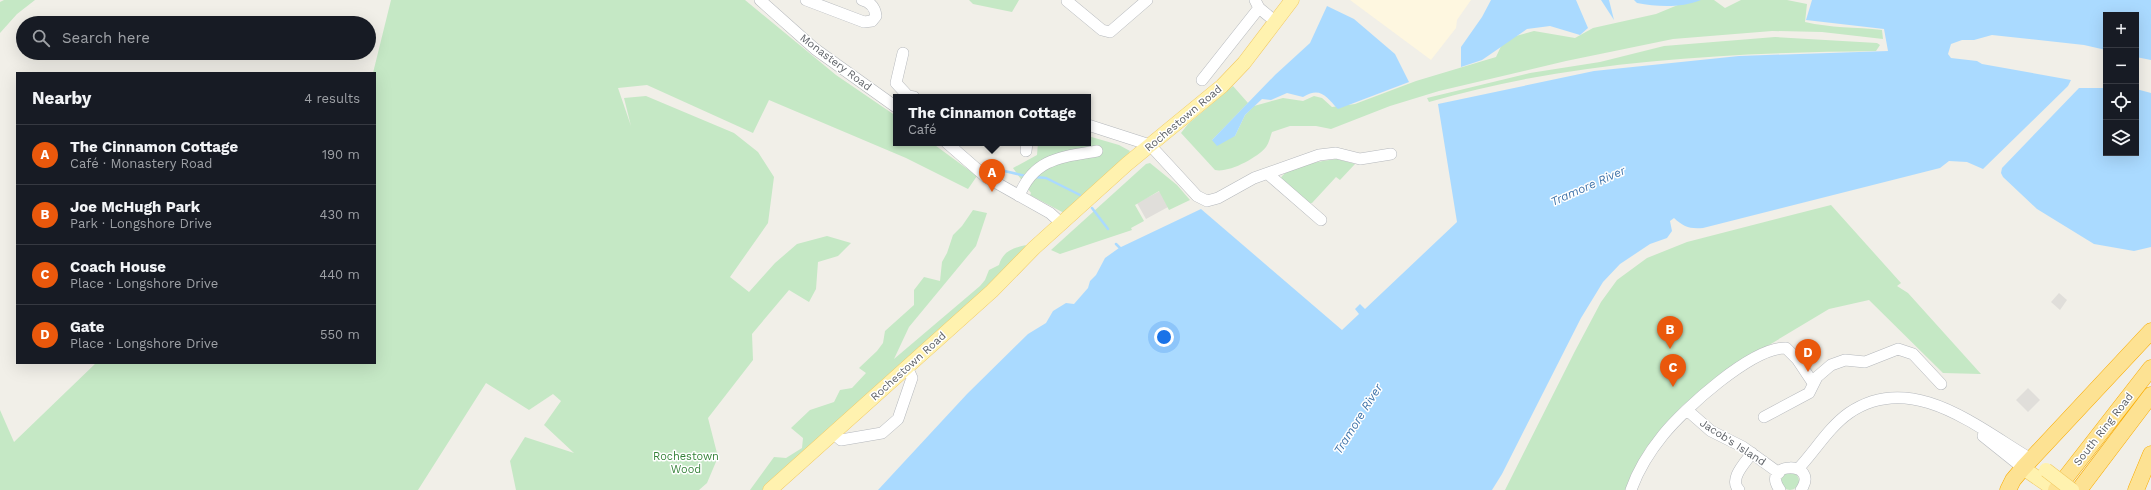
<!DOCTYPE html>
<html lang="en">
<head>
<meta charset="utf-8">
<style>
	:root { --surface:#171b24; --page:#20242c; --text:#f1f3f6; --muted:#9ea1a6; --line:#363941; --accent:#ea580c }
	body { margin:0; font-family:"Work Sans",sans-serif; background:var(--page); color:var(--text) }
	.controls { position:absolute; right:12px; top:12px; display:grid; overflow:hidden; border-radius:0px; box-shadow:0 4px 16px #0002 }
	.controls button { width:36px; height:36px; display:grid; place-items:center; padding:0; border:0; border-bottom:1px solid var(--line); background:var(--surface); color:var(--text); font:20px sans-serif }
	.you { position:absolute; left:1164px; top:337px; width:14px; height:14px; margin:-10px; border:3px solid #fff; border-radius:50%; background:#1a73e8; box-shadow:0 0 0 6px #1a73e833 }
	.badge { display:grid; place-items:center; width:26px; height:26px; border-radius:50%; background:var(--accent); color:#fff; font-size:13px; font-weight:700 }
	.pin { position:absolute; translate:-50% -33px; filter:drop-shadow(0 1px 2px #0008) }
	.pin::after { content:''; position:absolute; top:21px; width:14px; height:12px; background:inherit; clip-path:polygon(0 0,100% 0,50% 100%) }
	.popup { position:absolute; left:893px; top:94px; width:198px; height:52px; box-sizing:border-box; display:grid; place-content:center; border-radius:0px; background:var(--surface); filter:drop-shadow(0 1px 3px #0005); font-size:13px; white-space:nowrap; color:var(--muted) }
	.popup b { font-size:15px; color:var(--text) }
	.popup::after { content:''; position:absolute; left:50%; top:100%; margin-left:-8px; border:8px solid transparent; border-top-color:var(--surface) }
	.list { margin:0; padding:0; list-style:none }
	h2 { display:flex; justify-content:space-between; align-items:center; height:52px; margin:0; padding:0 16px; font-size:17px }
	h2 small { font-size:13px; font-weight:400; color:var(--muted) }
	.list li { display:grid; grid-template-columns:26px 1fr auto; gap:12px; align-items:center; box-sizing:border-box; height:60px; padding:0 16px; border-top:1px solid var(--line) }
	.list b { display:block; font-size:15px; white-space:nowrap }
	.list p { margin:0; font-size:13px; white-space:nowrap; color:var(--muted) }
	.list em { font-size:13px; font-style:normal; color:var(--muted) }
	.icon { flex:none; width:22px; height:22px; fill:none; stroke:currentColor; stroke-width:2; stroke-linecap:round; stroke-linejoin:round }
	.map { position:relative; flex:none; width:2151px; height:490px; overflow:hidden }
	.search { position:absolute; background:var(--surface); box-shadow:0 4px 16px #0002; left:16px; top:16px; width:360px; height:44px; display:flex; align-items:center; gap:10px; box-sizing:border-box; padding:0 14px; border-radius:22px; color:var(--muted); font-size:15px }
	.panel { position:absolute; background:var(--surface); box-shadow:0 4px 16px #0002; left:16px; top:72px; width:360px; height:292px; border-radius:0px }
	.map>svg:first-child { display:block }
	.commercial { fill:#fef7e0 }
	.industrial { fill:#e0deda }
	.green { fill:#c5e8c5 }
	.water { fill:#aadaff }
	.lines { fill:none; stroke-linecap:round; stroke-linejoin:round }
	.stream { stroke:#aadaff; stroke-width:2.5 }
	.minor-casing { stroke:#b5b8bc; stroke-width:12 }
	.major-casing { stroke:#f2c960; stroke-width:15 }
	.highway-casing { stroke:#f9ab00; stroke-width:17 }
	.minor { stroke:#fff; stroke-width:11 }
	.major { stroke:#fff2af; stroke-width:14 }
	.highway { stroke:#fde293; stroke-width:16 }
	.major-bridge-casing { stroke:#f2c960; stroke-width:15; stroke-linecap:butt }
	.major-bridge { stroke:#fff2af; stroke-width:14 }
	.labels { text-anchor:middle; stroke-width:3; stroke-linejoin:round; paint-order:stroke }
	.street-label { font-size:11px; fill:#5f6368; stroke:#fff }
	.park-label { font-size:11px; fill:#348238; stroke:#fff }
	.water-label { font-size:12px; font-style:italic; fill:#4174aa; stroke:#fff }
</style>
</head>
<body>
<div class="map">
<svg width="2151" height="490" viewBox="0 0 2151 490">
	<rect width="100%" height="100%" fill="#f1efe8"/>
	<path class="commercial" d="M 1350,0 L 1471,0 L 1457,20 L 1456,28 L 1431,60 Z"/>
	<path class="industrial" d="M 1160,191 L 1168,207 L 1146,219 L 1137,203 Z
		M 2059,293 L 2067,300 L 2060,310 L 2051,302 Z
		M 2028,388 L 2040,400 L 2028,412 L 2016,400 Z"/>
	<path class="green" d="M 4,0 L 35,0 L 17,14 L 0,33 L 0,2 Z
		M 391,0 L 745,0 L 836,75 L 896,116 L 896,143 L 932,143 L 977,176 L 968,189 L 906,158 L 769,100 L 753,133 L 647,85 L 618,88 L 631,126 L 624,98 L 646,96 L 734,133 L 758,152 L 774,177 L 768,223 L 730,277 L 749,292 L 775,263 L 797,244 L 827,236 L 851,243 L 838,256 L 818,262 L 816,289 L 809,302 L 789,290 L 752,334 L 753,360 L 708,418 L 718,457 L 707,483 L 699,490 L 516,490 L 510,461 L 525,437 L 574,453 L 544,425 L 561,401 L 553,394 L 529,410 L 486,383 L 418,490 L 0,490 L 0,410 L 14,442 L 96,363 L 375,363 L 375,73 L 373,73 Z
		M 969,0 L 1019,0 L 1012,12 L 973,4 Z
		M 1690,0 L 1714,0 L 1725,8 L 1741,0 L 1787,0 L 1807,4 L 1805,22 C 1830,28 1856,27 1882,30 L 1883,39 L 1822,32 L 1772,31 L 1673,39 L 1566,61 L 1439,91 L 1390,106 L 1331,129 L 1316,126 L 1290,126 L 1272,132 C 1270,137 1269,143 1266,147 C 1257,158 1229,173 1215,170 L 1181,133 L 1188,124 L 1233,86 L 1248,103 L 1212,140 L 1235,136 L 1245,115 L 1254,106 L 1283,98 L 1303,101 L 1314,96 L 1322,98 L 1332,107 L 1355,104 L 1416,81 L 1496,57 L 1503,42 L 1512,37 L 1534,31 L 1575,38 L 1593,28 L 1656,14 Z
		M 1775,37 L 1877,43 L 1880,45 L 1876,51 C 1727,53 1573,60 1429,102 L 1427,98 L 1530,73 L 1600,62 L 1664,46 Z
		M 1088,136 L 1119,145 L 1130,151 L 1121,165 L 1064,213 L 1030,195 L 1031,193 L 1013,168 L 1037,155 L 1038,143 L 1088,143 Z
		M 1337,159 L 1355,164 L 1340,180 L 1336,177 L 1312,203 L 1309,203 L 1281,178 C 1285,167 1325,160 1337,159 Z
		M 1150,163 L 1177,185 L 1190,200 L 1169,210 L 1159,191 L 1135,205 L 1144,221 L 1131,228 L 1132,230 L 1060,254 L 1051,250 L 1146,164 Z
		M 1831,205 L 1901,283 L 1897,286 L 1908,293 L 1981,374 L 1943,373 L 1869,300 L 1829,309 L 1724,372 L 1682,406 L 1646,448 L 1628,490 L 1505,490 L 1575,351 L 1601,302 L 1617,280 L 1647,258 L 1687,242 Z
		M 973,210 L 987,213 L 976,246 L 909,327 L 894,359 L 980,286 L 985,280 L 989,270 L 999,265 C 1003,251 1013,248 1026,245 L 1019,258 L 762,490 L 750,490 L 774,457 L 786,458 L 802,448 L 803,438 L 791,428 L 810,410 L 834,402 L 840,390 L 852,388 L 866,373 L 859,368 L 877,351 L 883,343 L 885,331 L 914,305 L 914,290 L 924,277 L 940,281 L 942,262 L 947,253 L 953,235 L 962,226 Z
		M1781 481a9 9 0 1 1 18 0a9 9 0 1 1-18 0Z"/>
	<path class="water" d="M 1491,0 L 1576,0 L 1588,28 L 1580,35 L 1550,26 L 1527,29 L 1482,60 L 1461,67 L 1461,47 L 1482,17 Z
		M 1601,0 L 1609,0 L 1614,20 Z
		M 1634,0 L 1701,0 C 1681,8 1658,7 1637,3 Z
		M 1812,0 L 2151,0 L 2151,60 L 2136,57 L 2136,15 L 2106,15 L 2106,50 L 2084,45 L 1992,35 L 1974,40 L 1962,40 L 1951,44 L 1948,54 L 1951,58 L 1977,61 L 1982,64 L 2071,80 L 2068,86 L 1983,169 L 1967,162 L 1949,161 L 1940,168 L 1703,228 C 1689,229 1684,227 1674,218 L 1670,221 L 1672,231 L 1667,238 L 1650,244 L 1620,264 L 1603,282 L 1581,318 L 1502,474 L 1492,490 L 878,490 L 967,394 L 1028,334 L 1046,323 L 1053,311 L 1066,303 L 1074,304 L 1088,288 L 1090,281 L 1096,275 L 1105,258 L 1119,248 L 1201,209 L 1342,330 L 1359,314 L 1355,309 L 1360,304 L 1365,309 L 1457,222 L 1438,104 L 1594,71 L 1739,56 L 1888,51 L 1884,29 L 1806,20 Z
		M 1327,6 L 1354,19 L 1395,54 L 1409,82 L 1338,109 C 1326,97 1321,86 1303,97 L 1287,93 L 1271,100 L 1262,99 L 1245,115 L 1235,136 L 1217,146 L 1212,140 L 1275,75 L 1310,43 Z
		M 2079,88 L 2106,88 L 2106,153 L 2136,153 L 2136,89 L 2151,93 L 2151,247 L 2134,251 L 2094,244 L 2037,209 L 2003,177 L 2001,173 L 2002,168 Z"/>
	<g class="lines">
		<path class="stream" d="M 987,167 L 1026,176
			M 1035,177 L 1046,178 L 1080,195
			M 1092,208 L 1108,229
			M 1116,244 L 1121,249"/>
		<g class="minor-casing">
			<path id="minor" d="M 760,0 L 815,49 L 896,107
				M 806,0 L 864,22 L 872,21 L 876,16 C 875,7 870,2 862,0
				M 1255,0 L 1259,8 L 1276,22
				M 1067,1 L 1102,30 L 1110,32 L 1147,0
				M 903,53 L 896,83 L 908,96 L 914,97
				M 1202,80 L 1259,8
				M 1088,125 L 1150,145 L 1197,196 L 1207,201 L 1218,198 L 1254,178 L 1319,155 L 1336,153 L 1360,159 L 1391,154
				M 947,143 L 986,177 L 1050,213 L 1062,224
				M 1026,151 L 1027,143
				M 1268,174 L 1321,220
				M 1019,196 C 1034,158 1062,157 1097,151
				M 1687,410 L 1711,431 L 1743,447 L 1779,473
				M 1764,417 L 1809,393 L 1817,377 L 1831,365 L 1845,360 L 1865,362 L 1898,349 L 1913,354 L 1941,384
				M 833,433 L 841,440 L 882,433 L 898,419 L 912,378 L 907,367
				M 1983,436 L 2023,468
				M 1798,469 C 1815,451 1829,427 1849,413 C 1912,370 1978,428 2031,459
				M 1631,490 C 1638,470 1650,451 1663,435 C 1684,409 1752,347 1786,348 L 1797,359 L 1813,383
				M 1739,490 C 1728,479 1746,462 1752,453
				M 1780,490 C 1759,461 1821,460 1801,490"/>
		</g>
		<g class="major-casing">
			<path id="major" d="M 2023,468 L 2055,490
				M 770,490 L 992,291 L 1034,248 L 1127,164 L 1222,86 L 1244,63 L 1292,0"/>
		</g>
		<g class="highway-casing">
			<path id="highway" d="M 2008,490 L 2013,480 L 2023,468 L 2151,331
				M 2056,490 L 2151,368
				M 2079,490 L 2151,395
				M 2136,490 L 2151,454"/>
		</g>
		<use href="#minor" class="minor"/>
		<use href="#major" class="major"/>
		<use href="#highway" class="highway"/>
		<g class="major-bridge-casing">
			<path id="major-bridge" d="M 2046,470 L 2072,490"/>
		</g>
		<use href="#major-bridge" class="major-bridge"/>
	</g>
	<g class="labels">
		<g class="street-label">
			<text transform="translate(836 62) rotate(37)" y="4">Monastery Road</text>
			<text transform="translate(1183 118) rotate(-40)" y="4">Rochestown Road</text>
			<text transform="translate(908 366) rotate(-42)" y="4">Rochestown Road</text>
			<text transform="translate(2103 429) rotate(-52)" y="4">South Ring Road</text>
			<text transform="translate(1733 442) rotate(33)" y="4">Jacob's Island</text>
		</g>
		<g class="park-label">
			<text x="686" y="460">Rochestown<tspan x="686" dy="13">Wood</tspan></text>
		</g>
		<g class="water-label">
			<text transform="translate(1588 186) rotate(-24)" y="4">Tramore River</text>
			<text transform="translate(1358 419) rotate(-58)" y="4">Tramore River</text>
		</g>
	</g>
</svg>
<div class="controls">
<button>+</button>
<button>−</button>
<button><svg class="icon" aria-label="locate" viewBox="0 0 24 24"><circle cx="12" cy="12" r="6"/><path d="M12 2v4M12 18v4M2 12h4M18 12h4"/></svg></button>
<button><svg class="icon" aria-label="layers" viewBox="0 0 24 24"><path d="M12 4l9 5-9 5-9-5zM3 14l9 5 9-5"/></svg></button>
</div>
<div class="you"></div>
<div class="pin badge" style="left:992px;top:192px">A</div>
<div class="popup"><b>The Cinnamon Cottage</b>Café</div>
<div class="pin badge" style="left:1670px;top:349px">B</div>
<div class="pin badge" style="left:1673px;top:387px">C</div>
<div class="pin badge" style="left:1808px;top:372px">D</div>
<div class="search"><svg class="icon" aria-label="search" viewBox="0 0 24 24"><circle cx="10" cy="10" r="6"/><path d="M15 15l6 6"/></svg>Search here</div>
<section class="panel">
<h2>Nearby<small>4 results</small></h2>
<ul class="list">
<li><span class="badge">A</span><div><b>The Cinnamon Cottage</b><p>Café · Monastery Road</p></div><em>190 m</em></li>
<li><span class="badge">B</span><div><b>Joe McHugh Park</b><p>Park · Longshore Drive</p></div><em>430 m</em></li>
<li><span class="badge">C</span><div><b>Coach House</b><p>Place · Longshore Drive</p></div><em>440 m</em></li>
<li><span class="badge">D</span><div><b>Gate</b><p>Place · Longshore Drive</p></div><em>550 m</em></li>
</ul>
</section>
</div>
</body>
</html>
